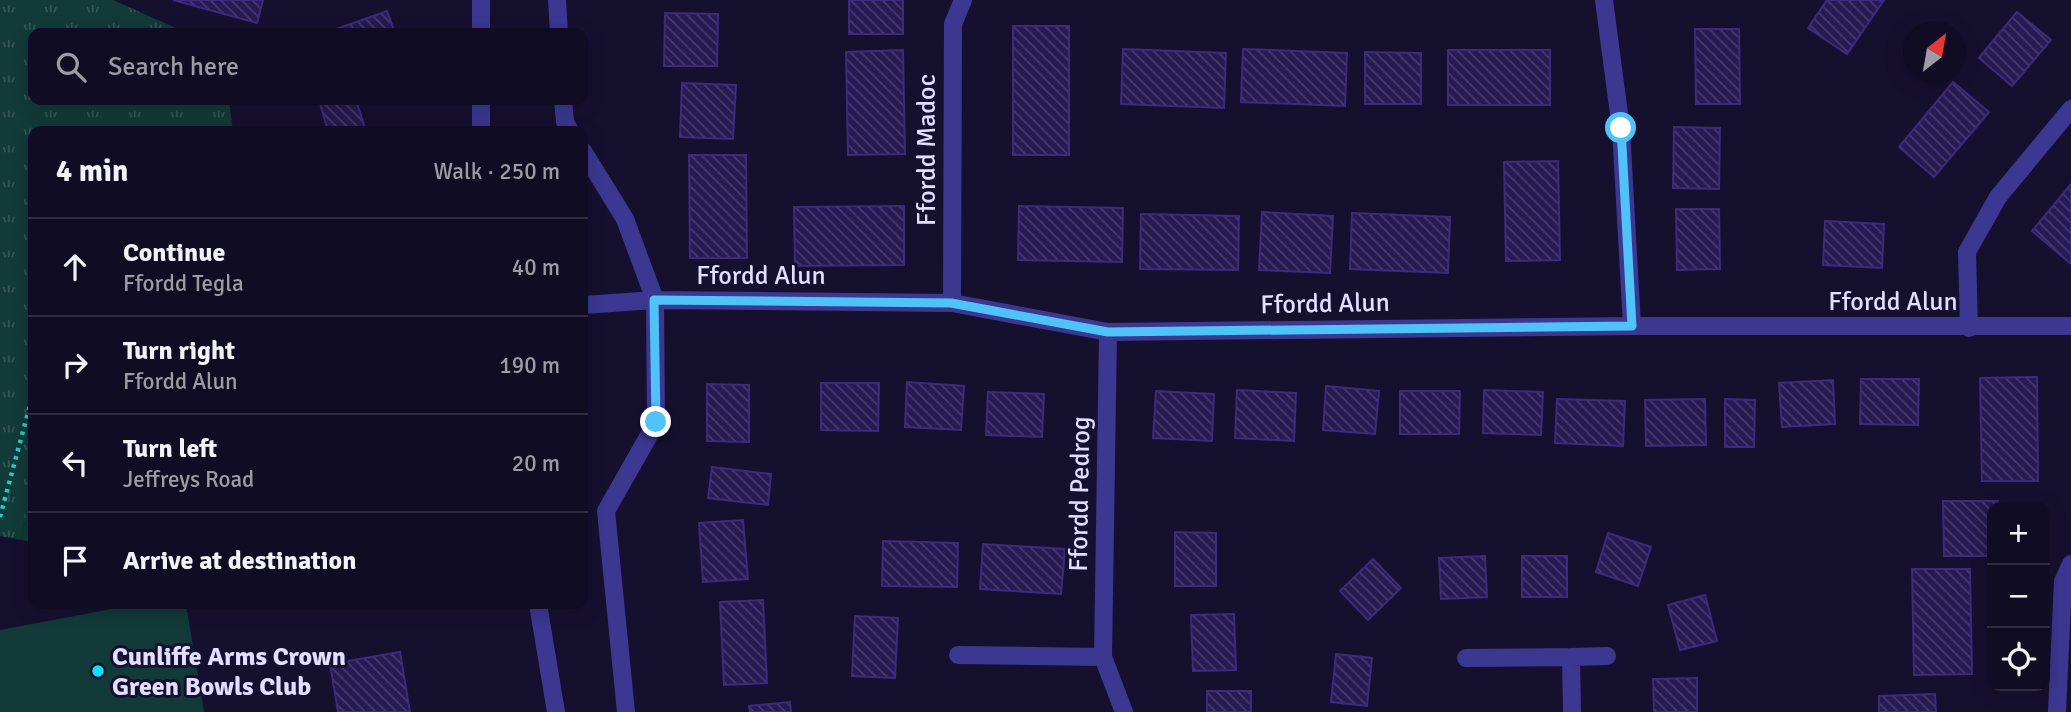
<!DOCTYPE html>
<html lang="en">
<head>
<meta charset="utf-8">
<style>
	:root { --surface:#100c23; --page:#19152b; --text:#f1f3f6; --muted:#9c9ba6; --line:#302c41 }
	body { margin:0; font-family:Signika,sans-serif; background:var(--page); color:var(--text) }
	.controls { position:absolute; right:21px; bottom:21px; display:grid; overflow:hidden; border-radius:14px; box-shadow:0 4px 18px #0003 }
	.controls button { width:63px; height:63px; display:grid; place-items:center; padding:0; border:0; border-bottom:2px solid var(--line); background:var(--surface); color:var(--text); font:35px sans-serif }
	.compass { position:absolute; left:1903px; top:21px; width:63px; height:63px; border-radius:50%; background:var(--surface); box-shadow:0 4px 18px #0003; rotate:31deg }
	.stop { position:absolute; width:21px; height:21px; margin:-16px; border:5px solid #4fc3f7; border-radius:50%; background:#fff }
	.stop.end { background:#4fc3f7; border-color:#fff; box-shadow:0 2px 7px #0008 }
	.list { margin:0; padding:0; list-style:none }
	h2 { display:flex; justify-content:space-between; align-items:center; height:91px; margin:0; padding:0 28px; font-size:30px }
	h2 small { font-size:23px; font-weight:400; color:var(--muted) }
	.list li { display:grid; grid-template-columns:46px 1fr auto; gap:21px; align-items:center; box-sizing:border-box; height:98px; padding:0 28px; border-top:2px solid var(--line) }
	.list b { display:block; font-size:26px; white-space:nowrap }
	.list p { margin:0; font-size:23px; white-space:nowrap; color:var(--muted) }
	.list em { font-size:23px; font-style:normal; color:var(--muted) }
	.icon { flex:none; width:38px; height:38px; fill:none; stroke:currentColor; stroke-width:2; stroke-linecap:round; stroke-linejoin:round }
	.map { position:relative; flex:none; width:2071px; height:712px; overflow:hidden }
	.search { position:absolute; background:var(--surface); box-shadow:0 4px 18px #0003; left:28px; top:28px; width:560px; height:77px; display:flex; align-items:center; gap:18px; box-sizing:border-box; padding:0 24px; border-radius:14px; color:var(--muted); font-size:26px }
	.panel { position:absolute; background:var(--surface); box-shadow:0 4px 18px #0003; left:28px; top:126px; width:560px; height:483px; border-radius:14px }
	.map>svg:first-child { display:block }
	.grass { fill:#123a39 }
	.park { fill:url(#park-tufts) }
	.building { fill:url(#building-back-hatch); stroke:#3c2a7f; stroke-width:2 }
	.lines { fill:none; stroke-linecap:round; stroke-linejoin:round }
	.path { stroke:#27cac2; stroke-width:4.5; stroke-dasharray:3.5 5; stroke-linecap:butt }
	.minor { stroke:#3c3791; stroke-width:18 }
	.route { stroke:#4fc3f7; stroke-width:9 }
	.poi-dot { fill:#0ae3ff; stroke:#16102f; stroke-width:2.5 }
	.labels { text-anchor:middle; stroke-width:6; stroke-linejoin:round; paint-order:stroke }
	.street-label { font-size:26px; fill:#e2deff; stroke:#16102f }
	.poi-label { font-size:26px; font-weight:bold; fill:#e2deff; stroke:#16102f; text-anchor:start }
</style>
</head>
<body>
<div class="map">
<svg width="2071" height="712" viewBox="0 0 2071 712">
	<defs>
		<pattern id="park-tufts" width="24" height="20" patternUnits="userSpaceOnUse" patternTransform="scale(1.75)"><rect width="24" height="20" fill="#123a39"/><path d="M3 7l-1-3M5 7V3M7 7l1-3M15 17l-1-3M17 17v-4M19 17l1-3" fill="none" stroke="#345657"/></pattern>
		<pattern id="building-back-hatch" width="6" height="6" patternUnits="userSpaceOnUse" patternTransform="scale(1.75)"><rect width="6" height="6" fill="#261a52"/><path d="M-1 5l2 2M0 0l6 6M5-1l2 2" fill="none" stroke="#453b6c"/></pattern>
	</defs>
	<rect width="100%" height="100%" fill="#16102f"/>
	<path class="grass" d="M 33,482 L 33,542 L 21,540 Z
		M 138,604 L 186,604 L 204,712 L 0,712 L 0,630 Z"/>
	<path class="park" d="M 0,0 L 113,0 L 187,33 L 33,33 L 33,100 L 229,100 L 233,131 L 33,131 L 33,482 L 21,540 L 0,536 Z"/>
	<path class="building" d="M 173,0 L 263,0 L 257,23 Z
		M 849,0 L 903,0 L 903,34 L 849,34 Z
		M 1827,0 L 1884,0 L 1847,54 L 1808,28 Z
		M 387,11 L 395,33 L 325,33 Z
		M 2017,12 L 2051,40 L 2012,86 L 1979,58 Z
		M 665,13 L 718,14 L 717,66 L 664,66 Z
		M 1013,26 L 1069,26 L 1069,155 L 1013,155 Z
		M 1695,29 L 1739,29 L 1740,104 L 1696,104 Z
		M 1123,49 L 1226,53 L 1224,108 L 1121,104 Z
		M 1243,49 L 1347,53 L 1345,106 L 1241,102 Z
		M 903,50 L 905,154 L 848,155 L 846,52 Z
		M 1448,50 L 1550,50 L 1550,105 L 1448,105 Z
		M 1365,52 L 1421,53 L 1421,104 L 1365,104 Z
		M 1953,82 L 1989,112 L 1934,177 L 1899,147 Z
		M 682,83 L 736,85 L 733,139 L 680,137 Z
		M 319,100 L 356,100 L 366,131 L 328,131 Z
		M 1674,127 L 1720,128 L 1719,189 L 1673,188 Z
		M 689,155 L 746,155 L 747,258 L 690,258 Z
		M 1558,161 L 1560,260 L 1506,261 L 1504,162 Z
		M 2071,184 L 2071,264 L 2032,231 Z
		M 904,206 L 904,265 L 795,266 L 794,207 Z
		M 1019,206 L 1123,208 L 1122,262 L 1018,260 Z
		M 1676,209 L 1719,209 L 1720,269 L 1677,270 Z
		M 1262,212 L 1333,216 L 1330,273 L 1259,270 Z
		M 1352,213 L 1450,217 L 1448,273 L 1350,269 Z
		M 1141,214 L 1239,216 L 1238,270 L 1140,269 Z
		M 1825,221 L 1884,224 L 1882,268 L 1823,265 Z
		M 2037,377 L 2038,481 L 1982,481 L 1980,378 Z
		M 1861,379 L 1919,379 L 1918,425 L 1860,424 Z
		M 1833,380 L 1835,424 L 1782,427 L 1779,383 Z
		M 907,382 L 964,386 L 961,430 L 905,427 Z
		M 821,383 L 879,383 L 878,431 L 821,430 Z
		M 707,384 L 749,385 L 749,442 L 707,441 Z
		M 1326,386 L 1379,391 L 1375,434 L 1323,430 Z
		M 1237,390 L 1296,393 L 1294,441 L 1235,438 Z
		M 1484,390 L 1543,392 L 1541,435 L 1483,433 Z
		M 1156,391 L 1214,394 L 1212,441 L 1153,438 Z
		M 1400,391 L 1460,391 L 1459,434 L 1400,434 Z
		M 988,392 L 1044,394 L 1042,437 L 986,435 Z
		M 1557,399 L 1625,401 L 1623,446 L 1555,443 Z
		M 1705,399 L 1706,445 L 1646,446 L 1645,400 Z
		M 1725,399 L 1755,400 L 1754,447 L 1725,447 Z
		M 712,467 L 771,474 L 768,505 L 708,498 Z
		M 1943,501 L 1998,501 L 1998,507 L 1992,507 L 1992,556 L 1944,556 Z
		M 743,520 L 748,579 L 703,582 L 699,523 Z
		M 1175,532 L 1216,533 L 1216,586 L 1175,586 Z
		M 1608,533 L 1651,547 L 1638,586 L 1596,572 Z
		M 883,541 L 958,543 L 957,587 L 882,586 Z
		M 983,544 L 1065,549 L 1061,594 L 980,589 Z
		M 1485,556 L 1487,597 L 1441,599 L 1439,558 Z
		M 1522,556 L 1567,556 L 1567,597 L 1522,597 Z
		M 1373,559 L 1401,588 L 1368,620 L 1340,591 Z
		M 1912,569 L 1970,569 L 1972,674 L 1914,675 Z
		M 1705,595 L 1717,641 L 1680,650 L 1668,605 Z
		M 763,600 L 767,683 L 724,685 L 720,602 Z
		M 1234,614 L 1236,670 L 1193,671 L 1191,615 Z
		M 855,616 L 898,618 L 895,678 L 852,676 Z
		M 400,652 L 410,712 L 338,712 L 330,664 Z
		M 1336,654 L 1372,658 L 1367,706 L 1331,702 Z
		M 1697,678 L 1697,712 L 1654,712 L 1653,679 Z
		M 1207,691 L 1251,691 L 1251,712 L 1207,712 Z
		M 1935,694 L 1936,712 L 1879,712 L 1879,696 Z
		M 790,702 L 791,712 L 750,712 L 749,706 Z"/>
	<g class="lines">
		<path class="path" d="M 0,517 L 33,394"/>
		<path class="minor" d="M 481,0 L 481,33
			M 557,0 L 559,33
			M 1604,0 L 1621,129 L 1632,326
			M 481,100 L 481,131
			M 563,100 L 565,122 L 570,131
			M 583,151 L 625,219 L 655,300 L 656,423 L 606,511 L 626,712
			M 952,303 L 953,24 L 963,0
			M 583,305 L 655,300 L 952,303 L 1108,332 L 1632,326 L 2071,326
			M 1969,328 L 1967,252 L 1998,197 L 2071,109
			M 1108,332 L 1103,657 L 1124,712
			M 538,604 L 556,712
			M 958,655 L 1103,657
			M 1571,657 L 1607,656
			M 1466,658 L 1571,657 L 1572,712
			M 2057,712 L 2063,581 L 2071,564"/>
	</g>
	<g class="lines">
		<path class="route" d="M 656,422 L 654,300 L 951,303 L 1108,332 L 1632,326 L 1621,128"/>
	</g>
	<circle class="poi-dot" cx="98" cy="671" r="7"/>
	<g class="labels">
		<g class="street-label">
			<text transform="translate(926 150) rotate(-90)" y="9">Ffordd Madoc</text>
			<text x="761" y="284">Ffordd Alun</text>
			<text x="1893" y="310">Ffordd Alun</text>
			<text transform="translate(1325 303) rotate(-1)" y="9">Ffordd Alun</text>
			<text transform="translate(1079 494) rotate(-89)" y="9">Ffordd Pedrog</text>
		</g>
		<g class="poi-label">
			<text x="112" y="665">Cunliffe Arms Crown<tspan x="112" dy="30">Green Bowls Club</tspan></text>
		</g>
	</g>
</svg>
<div class="controls">
<button>+</button>
<button>−</button>
<button><svg class="icon" aria-label="locate" viewBox="0 0 24 24"><circle cx="12" cy="12" r="6"/><path d="M12 2v4M12 18v4M2 12h4M18 12h4"/></svg></button>
</div>
<svg class="compass" viewBox="-18 -18 36 36"><path d="M0-13l5 13h-10z" fill="#e53935"/><path d="M0 13l5-13h-10z" fill="#9c9ba6"/></svg>
<div class="stop" style="left:1621px;top:128px"></div>
<div class="stop end" style="left:656px;top:422px"></div>
<div class="search"><svg class="icon" aria-label="search" viewBox="0 0 24 24"><circle cx="10" cy="10" r="6"/><path d="M15 15l6 6"/></svg>Search here</div>
<section class="panel">
<h2>4 min<small>Walk · 250 m</small></h2>
<ul class="list">
<li><svg class="icon" aria-label="ahead" viewBox="0 0 24 24"><path d="M12 20V5M6 11l6-6 6 6"/></svg><div><b>Continue</b><p>Ffordd Tegla</p></div><em>40 m</em></li>
<li><svg class="icon" aria-label="right" viewBox="0 0 24 24"><path d="M7 20v-9h11M14 6l5 5-5 5"/></svg><div><b>Turn right</b><p>Ffordd Alun</p></div><em>190 m</em></li>
<li><svg class="icon" aria-label="left" viewBox="0 0 24 24"><path d="M17 20v-9H6M10 6l-5 5 5 5"/></svg><div><b>Turn left</b><p>Jeffreys Road</p></div><em>20 m</em></li>
<li><svg class="icon" aria-label="arrive" viewBox="0 0 24 24"><path d="M6 21V4h12l-3 4 3 4H6"/></svg><div><b>Arrive at destination</b></div></li>
</ul>
</section>
</div>
</body>
</html>
